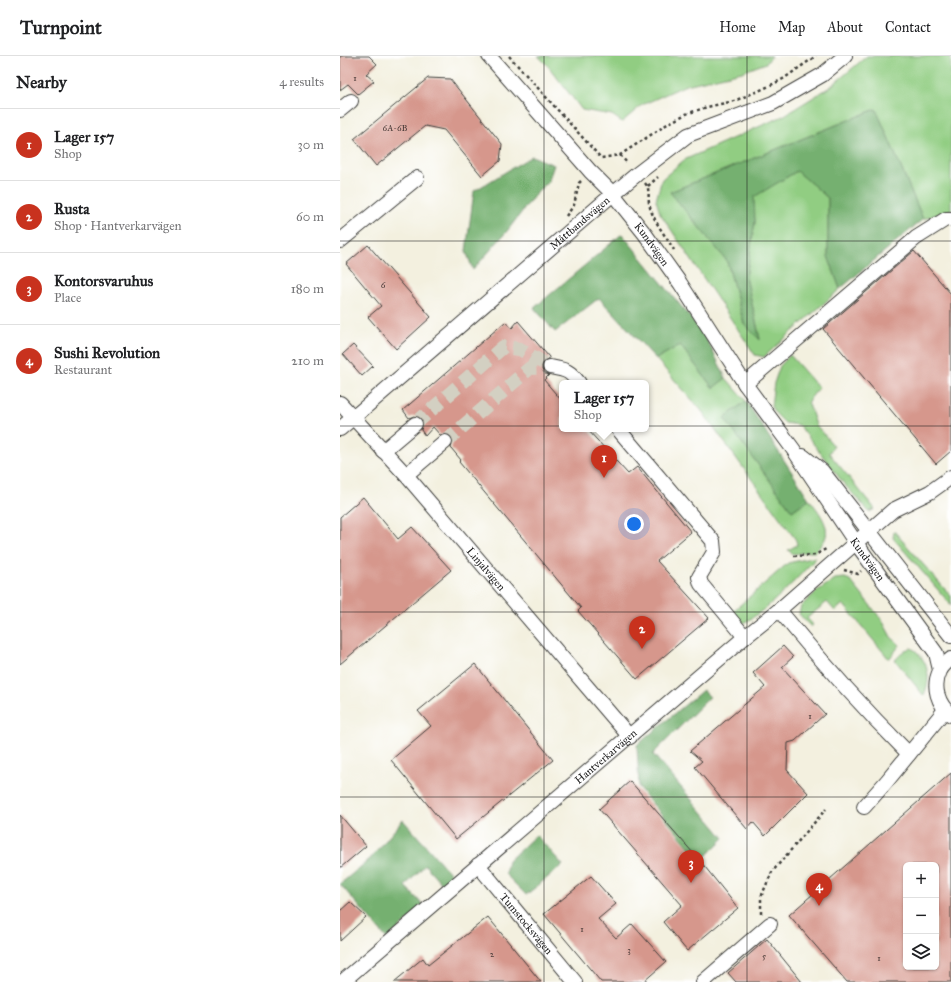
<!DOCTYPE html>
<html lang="en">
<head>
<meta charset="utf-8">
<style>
	:root { --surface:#fff; --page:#f2f2f2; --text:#202124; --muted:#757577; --line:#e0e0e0; --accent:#c8321e }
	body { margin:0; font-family:"IM FELL Great Primer",serif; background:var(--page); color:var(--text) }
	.controls { position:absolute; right:12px; bottom:12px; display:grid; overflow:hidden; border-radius:6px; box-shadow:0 1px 3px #0004 }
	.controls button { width:36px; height:36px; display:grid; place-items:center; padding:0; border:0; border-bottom:1px solid var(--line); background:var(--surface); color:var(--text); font:20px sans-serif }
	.you { position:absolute; left:294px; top:468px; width:14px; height:14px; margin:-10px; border:3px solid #fff; border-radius:50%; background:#1a73e8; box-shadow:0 0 0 6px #1a73e833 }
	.badge { display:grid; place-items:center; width:26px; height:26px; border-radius:50%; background:var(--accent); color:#fff; font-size:13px; font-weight:700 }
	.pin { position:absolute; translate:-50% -33px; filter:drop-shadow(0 1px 2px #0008) }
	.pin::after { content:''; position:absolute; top:21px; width:14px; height:12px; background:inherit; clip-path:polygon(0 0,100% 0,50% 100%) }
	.popup { position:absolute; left:219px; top:324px; width:90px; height:52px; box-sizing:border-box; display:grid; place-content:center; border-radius:6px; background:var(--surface); filter:drop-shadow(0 1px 3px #0005); font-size:13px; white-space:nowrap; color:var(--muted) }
	.popup b { font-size:15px; color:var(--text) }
	.popup::after { content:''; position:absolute; left:50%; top:100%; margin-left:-8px; border:8px solid transparent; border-top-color:var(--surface) }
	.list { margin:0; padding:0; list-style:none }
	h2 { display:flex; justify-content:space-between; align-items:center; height:52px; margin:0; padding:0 16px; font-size:17px }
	h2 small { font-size:13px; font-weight:400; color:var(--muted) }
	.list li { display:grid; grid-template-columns:26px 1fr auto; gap:12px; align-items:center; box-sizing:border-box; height:72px; padding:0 16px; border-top:1px solid var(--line) }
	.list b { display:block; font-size:15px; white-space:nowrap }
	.list p { margin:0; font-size:13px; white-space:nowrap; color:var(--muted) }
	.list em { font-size:13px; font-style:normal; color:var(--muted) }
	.icon { flex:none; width:22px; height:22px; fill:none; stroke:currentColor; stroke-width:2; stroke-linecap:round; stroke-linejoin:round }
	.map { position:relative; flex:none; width:611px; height:926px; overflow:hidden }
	header { display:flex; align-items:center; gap:24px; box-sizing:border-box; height:56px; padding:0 20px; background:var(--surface); border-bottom:1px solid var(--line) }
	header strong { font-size:19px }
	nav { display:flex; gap:22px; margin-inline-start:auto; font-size:14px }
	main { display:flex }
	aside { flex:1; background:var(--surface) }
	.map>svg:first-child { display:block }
	.green { fill:#91cd82; stroke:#56744f }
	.forest { fill:#74b070; stroke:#486646 }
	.building { fill:#d6978c; fill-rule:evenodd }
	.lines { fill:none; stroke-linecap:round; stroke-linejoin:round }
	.minor-tunnel { stroke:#d3d0c2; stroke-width:14; stroke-dasharray:14 7; stroke-linecap:butt }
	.minor-casing { stroke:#3c3c39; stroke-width:16 }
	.path { stroke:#3c3c39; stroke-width:2.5; stroke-dasharray:3 3; stroke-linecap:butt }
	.minor { stroke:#fff; stroke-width:14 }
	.grid { fill:none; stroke:#1c1c1c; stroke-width:1; stroke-opacity:0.55 }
	.labels { text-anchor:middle; stroke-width:3; stroke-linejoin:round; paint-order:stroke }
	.number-label { font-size:9px; fill:#4a3b38 }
	.street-label { font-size:11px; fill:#1c1c1c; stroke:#fff }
</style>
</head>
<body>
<header>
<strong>Turnpoint</strong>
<nav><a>Home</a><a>Map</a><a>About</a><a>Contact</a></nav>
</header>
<main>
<aside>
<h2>Nearby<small>4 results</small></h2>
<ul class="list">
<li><span class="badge">1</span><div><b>Lager 157</b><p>Shop</p></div><em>30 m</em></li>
<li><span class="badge">2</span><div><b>Rusta</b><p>Shop · Hantverkarvägen</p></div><em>60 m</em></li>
<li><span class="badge">3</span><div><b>Kontorsvaruhus</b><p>Place</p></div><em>180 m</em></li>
<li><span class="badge">4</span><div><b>Sushi Revolution</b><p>Restaurant</p></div><em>210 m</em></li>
</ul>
</aside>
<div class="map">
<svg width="611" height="926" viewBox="0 0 611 926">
	<rect width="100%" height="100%" fill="#fff"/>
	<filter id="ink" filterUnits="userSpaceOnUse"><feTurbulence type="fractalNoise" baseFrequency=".025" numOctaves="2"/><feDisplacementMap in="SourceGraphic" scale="8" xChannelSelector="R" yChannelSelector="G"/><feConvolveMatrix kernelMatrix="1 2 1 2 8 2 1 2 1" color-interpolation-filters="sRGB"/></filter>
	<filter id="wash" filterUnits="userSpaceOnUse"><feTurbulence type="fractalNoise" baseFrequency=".012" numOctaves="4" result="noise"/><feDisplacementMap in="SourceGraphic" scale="16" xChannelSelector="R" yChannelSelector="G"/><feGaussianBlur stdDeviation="0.9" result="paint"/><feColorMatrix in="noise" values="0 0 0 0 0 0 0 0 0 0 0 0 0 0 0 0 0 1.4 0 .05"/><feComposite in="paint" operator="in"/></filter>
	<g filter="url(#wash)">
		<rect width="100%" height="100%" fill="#f3f0df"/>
		<path class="green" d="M 198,0 L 432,0 L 426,7 L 402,16 L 346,29 L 302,49 L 282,66 L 272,59 L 242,54 L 208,10 Z
			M 527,0 L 610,0 L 611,1 L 611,154 L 583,163 L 536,53 L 330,136 L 387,205 L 404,268 L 420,283 L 406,221 L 415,166 L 413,141 L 457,115 L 488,142 L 488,200 L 500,233 L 424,301 L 415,299 L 320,157 L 316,144 L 322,123 L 344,104 L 443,60 L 490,31 Z
			M 340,289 L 373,332 L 386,322 L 406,345 L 384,362 L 452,455 L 469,443 C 477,453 491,470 485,483 C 483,488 478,492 475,496 C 467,495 460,498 452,498 L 448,494 L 457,489 L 456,484 L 361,354 L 316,303 Z
			M 450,299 L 479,332 L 468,345 L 476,369 L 494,390 L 489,397 L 535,453 L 529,456 L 504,428 L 459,369 L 445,367 L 434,356 L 431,350 L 434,327 L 440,310 Z
			M 554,475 L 611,540 L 611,549 L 553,482 Z
			M 471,502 L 476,502 C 457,523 429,553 404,567 L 397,565 L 392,556 L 448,507 Z
			M 505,522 L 510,524 L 542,564 L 551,581 L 560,589 L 549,603 L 503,548 L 495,555 L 487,546 L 467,562 L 473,569 L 471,571 L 459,558 L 461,550 L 476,536 L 495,523 Z
			M 571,592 C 582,597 589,612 588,624 C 588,629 585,635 584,640 L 555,604 L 565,594 Z"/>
		<path class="forest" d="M 536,53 L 583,163 L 500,233 L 488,200 L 488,142 L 457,115 L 414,141 L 415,166 L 406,221 L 420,284 L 404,268 L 387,205 L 330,136 Z
			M 192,100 L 214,109 L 208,126 L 194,140 L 168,174 L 133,214 L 126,195 L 134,135 Z
			M 282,178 L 364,278 L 386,322 L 373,332 L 340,289 L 316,303 L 259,242 L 215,276 L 194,252 Z
			M 406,345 L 469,443 L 452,455 L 384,362 Z
			M 363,634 L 370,641 L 313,698 L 384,782 L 361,805 L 299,732 L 297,689 Z
			M 63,764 L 111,818 L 108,825 L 103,829 L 85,809 L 65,830 L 84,850 L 47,883 L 0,828 L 30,803 Z
			M 196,779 L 223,809 L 186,839 L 165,818 L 168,805 Z"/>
		<g id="blocks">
			<path class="building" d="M 0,0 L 29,0 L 37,8 L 26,18 L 34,25 L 18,38 L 8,28 L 0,34 Z
				M 88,22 L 110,23 L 162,88 L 160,105 L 142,120 L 104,74 L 85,70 L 36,110 L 14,83 Z
				M 28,189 L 91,261 L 56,293 L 28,261 L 41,250 L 6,208 Z
				M 574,195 L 611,238 L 611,395 L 596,408 L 483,273 Z
				M 178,265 L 209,301 L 209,303 L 204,305 L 202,309 L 202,314 L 205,318 L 209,319 L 204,324 L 222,345 L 222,373 L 247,373 L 288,418 L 297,411 L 351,476 L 317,505 L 369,562 L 297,623 L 238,555 L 241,552 L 119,406 L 121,404 L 111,392 L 113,385 L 111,380 L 104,378 L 100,379 L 93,371 L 85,380 L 81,374 L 83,367 L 81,362 L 74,360 L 69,362 L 63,354 L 165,266 L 172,272 Z
				M 13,289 L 33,310 L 22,320 L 3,298 Z
				M 23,441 L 58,483 L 72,471 L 111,514 L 0,608 L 0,461 Z
				M 443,590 L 453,601 L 442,611 L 485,658 L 455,685 L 448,687 L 447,714 L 468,737 L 425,780 L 413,766 L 407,773 L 355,711 L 362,705 L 350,695 L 425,631 L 413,617 Z
				M 135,608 L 213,704 L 116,783 L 51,704 L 91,670 L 78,655 Z
				M 611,717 L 611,926 L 507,926 L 449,859 ZM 566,809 L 596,809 L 596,911 L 566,911 Z
				M 290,725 L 361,806 L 398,852 L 347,895 L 323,866 L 342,849 L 259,753 Z
				M 0,759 L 26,790 L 0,812 Z
				M 251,820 L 276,848 L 258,863 L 276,882 L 292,868 L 326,906 L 303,926 L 261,926 L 204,858 Z
				M 10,846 L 26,861 L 0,885 L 0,855 Z
				M 148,861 L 201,926 L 54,926 L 83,902 L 88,909 Z
				M 427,883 L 462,926 L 396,926 L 388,917 Z"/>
		</g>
	</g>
	<g filter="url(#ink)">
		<use href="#blocks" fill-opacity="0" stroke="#3c3c39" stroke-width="1"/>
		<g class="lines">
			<path class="minor-tunnel" d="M 75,368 L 163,291 L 180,293 L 210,311
				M 105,386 L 190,312 L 210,311"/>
			<g class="minor-casing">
				<g id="minor">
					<path id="s1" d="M 149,0 L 250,115 L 273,138 L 305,178 L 340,227 L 405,328 L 453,393 L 516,487 L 596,597 L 600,614"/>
					<path d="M 0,54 L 11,45"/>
					<path d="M 0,185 L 77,122"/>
					<path d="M 210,311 C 226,314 229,314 239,327"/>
					<path d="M 405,328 L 576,182 L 606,163 L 611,163"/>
					<path id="s2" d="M 0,347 L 66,419 L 290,681"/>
					<path id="s3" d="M 0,373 L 273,138 L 297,118 L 348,79 L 433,47 L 482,19 L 505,0"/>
					<path d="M 278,373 L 373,485 L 374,496 L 359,521 L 361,528 L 405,581"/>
					<path d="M 43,395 L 75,368"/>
					<path d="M 463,400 L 482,415 L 611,580"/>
					<path d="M 66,419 L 105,386"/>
					<path d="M 439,554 C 480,604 523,652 569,698"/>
					<path d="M 611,603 C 607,606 602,610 600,615 C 592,631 598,648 611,659"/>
					<path d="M 524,751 L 547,725 L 605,654"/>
					<path id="s4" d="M 138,809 L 235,926"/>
					<path id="s5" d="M 2,926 L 405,581 L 439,554 L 553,454 L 590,436 L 611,421"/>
					<path d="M 363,926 L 430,868"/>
				</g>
			</g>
			<path class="path" d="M 169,0 L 261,102 L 280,99 L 329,67 L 346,58 L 367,51 L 394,45 L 423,33 L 443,23 L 476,0
				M 280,99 L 288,108
				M 305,127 C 310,133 308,139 309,147 C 312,164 326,180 334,194
				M 308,130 L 318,121
				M 226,160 L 234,149 L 239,127 L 241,125
				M 454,500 L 475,499 L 486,493
				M 504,514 L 518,518 L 521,515
				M 421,858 L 421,841 L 432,816 L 486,753"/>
			<use href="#minor" class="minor"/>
		</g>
	</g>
	<path class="grid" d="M 204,0 L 204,926M 407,0 L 407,926M 0,185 L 611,185M 0,370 L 611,370M 0,556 L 611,556M 0,741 L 611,741"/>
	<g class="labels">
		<g class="number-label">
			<text x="15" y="25">1</text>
			<text x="55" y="75">6A-6B</text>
			<text x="43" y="232">6</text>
			<text x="470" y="663">1</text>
			<text x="242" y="876">1</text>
			<text x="289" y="897">3</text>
			<text x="152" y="901">2</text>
			<text x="424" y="903">5</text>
			<text x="539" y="905">1</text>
		</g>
		<g class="street-label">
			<text dy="4" stroke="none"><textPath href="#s3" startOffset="316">Måttbandsvägen</textPath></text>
			<text dy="4" stroke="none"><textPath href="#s1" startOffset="249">Kundvägen</textPath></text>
			<text dy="4" stroke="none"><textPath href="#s1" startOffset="631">Kundvägen</textPath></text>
			<text dy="4" stroke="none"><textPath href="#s2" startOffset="221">Linjalvägen</textPath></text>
			<text dy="4" stroke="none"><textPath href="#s5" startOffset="347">Hantverkarvägen</textPath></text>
			<text dy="4" stroke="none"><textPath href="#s4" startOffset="76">Tumstocksvägen</textPath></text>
		</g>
	</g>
</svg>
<div class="controls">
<button>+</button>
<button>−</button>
<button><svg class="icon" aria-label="layers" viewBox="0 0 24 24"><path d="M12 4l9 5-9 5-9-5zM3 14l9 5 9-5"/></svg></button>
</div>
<div class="you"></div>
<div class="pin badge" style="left:264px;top:422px">1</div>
<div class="popup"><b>Lager 157</b>Shop</div>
<div class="pin badge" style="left:302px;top:593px">2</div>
<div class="pin badge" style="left:351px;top:827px">3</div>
<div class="pin badge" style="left:479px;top:850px">4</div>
</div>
</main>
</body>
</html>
